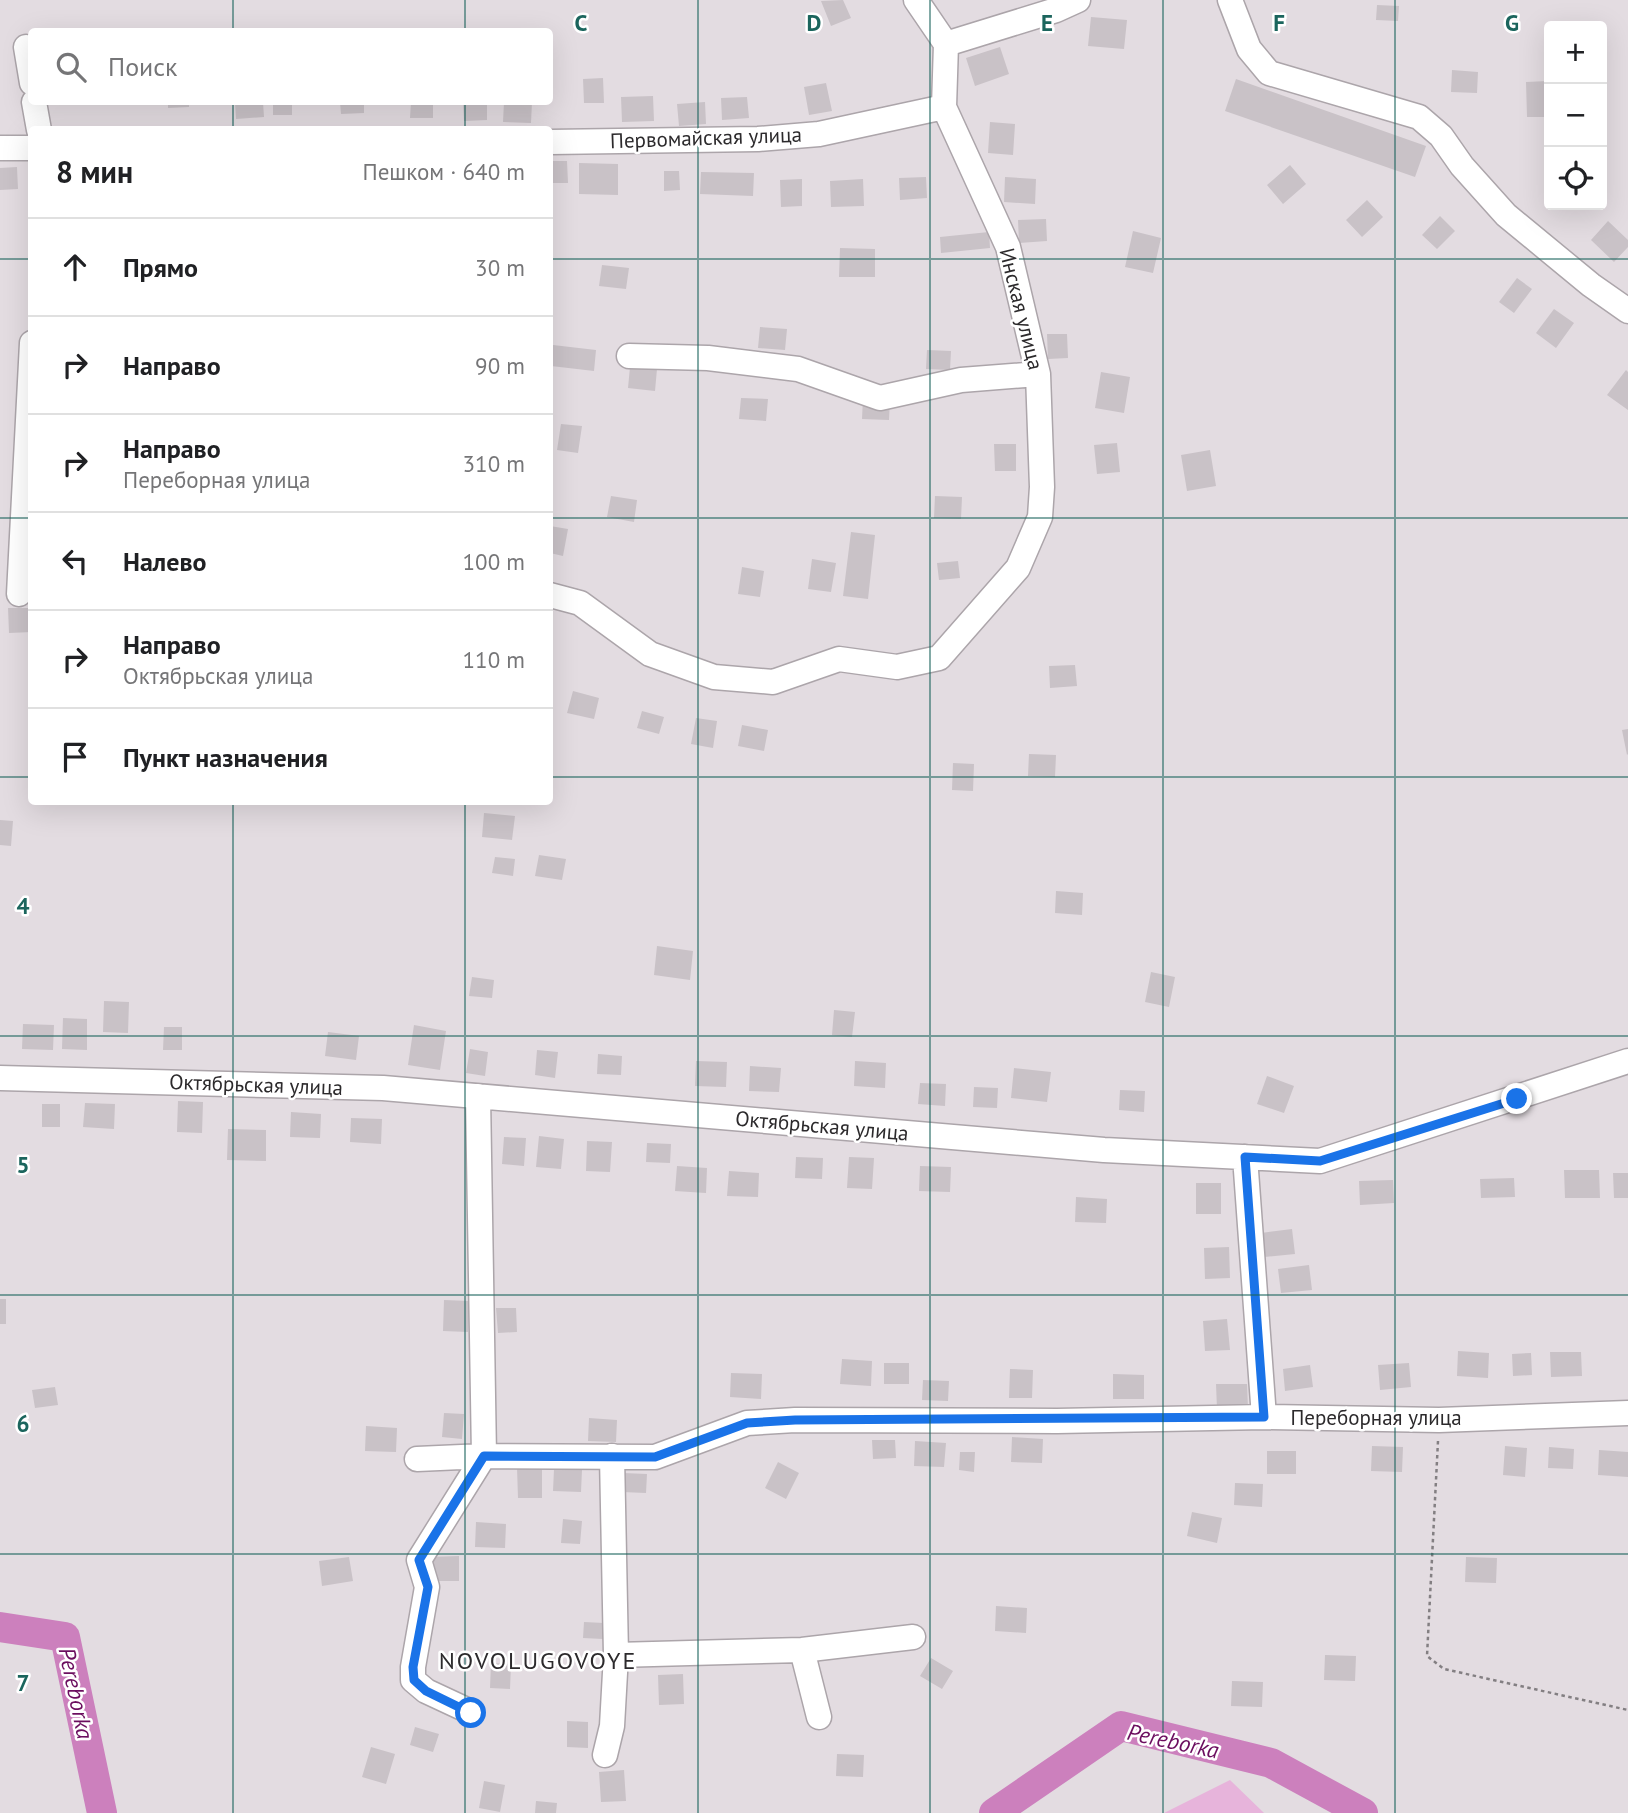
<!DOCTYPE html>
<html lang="ru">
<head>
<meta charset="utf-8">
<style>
	:root { --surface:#fff; --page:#f6f6f6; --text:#202124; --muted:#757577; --line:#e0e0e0 }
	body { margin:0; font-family:"PT Sans",sans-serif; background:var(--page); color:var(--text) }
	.controls { position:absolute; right:21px; top:21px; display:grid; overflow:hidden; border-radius:7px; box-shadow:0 7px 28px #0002 }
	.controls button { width:63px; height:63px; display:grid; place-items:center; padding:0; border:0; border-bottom:2px solid var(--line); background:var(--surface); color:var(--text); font:35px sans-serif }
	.stop { position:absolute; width:21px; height:21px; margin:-16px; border:5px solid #1a73e8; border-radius:50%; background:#fff }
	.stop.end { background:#1a73e8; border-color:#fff; box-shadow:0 2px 7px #0008 }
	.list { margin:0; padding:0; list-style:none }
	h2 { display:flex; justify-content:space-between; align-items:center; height:91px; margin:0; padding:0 28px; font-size:30px }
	h2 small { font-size:23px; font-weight:400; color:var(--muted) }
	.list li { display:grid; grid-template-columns:46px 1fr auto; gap:21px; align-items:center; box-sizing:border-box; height:98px; padding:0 28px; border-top:2px solid var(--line) }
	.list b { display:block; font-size:26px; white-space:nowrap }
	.list p { margin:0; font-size:23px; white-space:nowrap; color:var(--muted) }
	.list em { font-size:23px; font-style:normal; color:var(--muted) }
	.icon { flex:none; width:38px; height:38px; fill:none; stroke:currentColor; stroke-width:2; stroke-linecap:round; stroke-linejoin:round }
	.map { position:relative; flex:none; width:1628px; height:1813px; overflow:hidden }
	.search { position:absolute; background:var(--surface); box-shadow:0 7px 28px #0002; left:28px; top:28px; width:525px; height:77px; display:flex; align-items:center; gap:18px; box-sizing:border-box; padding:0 24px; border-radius:7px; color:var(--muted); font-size:26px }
	.panel { position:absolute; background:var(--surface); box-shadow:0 7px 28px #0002; left:28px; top:126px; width:525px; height:679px; border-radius:7px }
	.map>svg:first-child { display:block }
	.green { fill:#e7b4db }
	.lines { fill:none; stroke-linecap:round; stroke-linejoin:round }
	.river { stroke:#cc80bd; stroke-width:30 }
	.building { fill:#c9c2c7 }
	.minor-casing { stroke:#aca5aa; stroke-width:27 }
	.path { stroke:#837f82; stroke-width:2.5; stroke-dasharray:3.5 3.5; stroke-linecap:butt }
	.minor { stroke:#fff; stroke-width:24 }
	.route { stroke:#1a73e8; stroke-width:9 }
	.grid { fill:none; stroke:#1b655d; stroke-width:2; stroke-opacity:0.55 }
	.labels { text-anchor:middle; stroke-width:5; stroke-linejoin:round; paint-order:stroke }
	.street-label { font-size:21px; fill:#2c2a2c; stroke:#fff }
	.water-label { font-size:23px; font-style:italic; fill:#6b0e5f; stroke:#fff }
	.quarter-label { font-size:24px; letter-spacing:2px; fill:#2c2a2c; stroke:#fff }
	.grid-label { font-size:23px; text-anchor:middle; font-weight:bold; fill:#1b655d; stroke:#fff; stroke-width:5; stroke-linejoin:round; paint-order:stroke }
</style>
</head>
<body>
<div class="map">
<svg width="1628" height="1813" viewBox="0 0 1628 1813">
	<rect width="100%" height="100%" fill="#e3dce1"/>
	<path class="green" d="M 1230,1780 L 1264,1813 L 1164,1813 Z"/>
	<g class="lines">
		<path class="river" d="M 0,1627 L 65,1637 L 102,1813
			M 994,1813 L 1121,1726 L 1271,1763 L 1363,1813"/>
	</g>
	<path class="building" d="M 843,0 L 851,18 L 831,26 L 821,1 Z
		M 1377,5 L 1399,6 L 1398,21 L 1376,20 Z
		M 1091,17 L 1127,20 L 1124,49 L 1088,46 Z
		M 1000,47 L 1009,74 L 975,86 L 966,58 Z
		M 1452,70 L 1478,72 L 1477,93 L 1451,92 Z
		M 603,78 L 604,103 L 584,103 L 583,79 Z
		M 1236,79 L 1426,146 L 1415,177 L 1225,111 Z
		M 1548,81 L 1549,117 L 1527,117 L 1526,82 Z
		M 826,83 L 832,111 L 809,115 L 804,87 Z
		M 653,96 L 654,121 L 622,122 L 621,97 Z
		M 747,97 L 749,118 L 722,120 L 721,98 Z
		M 168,102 L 189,102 L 189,107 L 168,108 Z
		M 235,102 L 263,102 L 264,117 L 236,119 Z
		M 273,102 L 292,102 L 292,115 L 273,115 Z
		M 340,102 L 364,102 L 364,113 L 341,114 Z
		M 411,102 L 433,102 L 433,118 L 410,118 Z
		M 463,102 L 487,102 L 487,120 L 464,121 Z
		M 504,102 L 532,102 L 531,123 L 503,122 Z
		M 705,102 L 706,124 L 679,126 L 677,104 Z
		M 990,122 L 1015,124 L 1013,155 L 988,153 Z
		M 550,161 L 567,161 L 568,183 L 550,183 Z
		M 579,163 L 618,164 L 618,195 L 579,194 Z
		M 1290,165 L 1306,184 L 1283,204 L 1267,185 Z
		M 17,167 L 18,189 L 0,190 L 0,168 Z
		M 664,171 L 679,171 L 680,190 L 664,191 Z
		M 701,172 L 754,173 L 753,196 L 700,194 Z
		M 926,177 L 927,198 L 900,200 L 899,178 Z
		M 1005,177 L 1036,179 L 1035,204 L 1004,202 Z
		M 802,179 L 802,206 L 781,207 L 780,180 Z
		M 863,179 L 864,206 L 831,207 L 830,181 Z
		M 1367,200 L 1383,217 L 1362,237 L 1346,220 Z
		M 1440,216 L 1455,231 L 1437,249 L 1422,235 Z
		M 1046,219 L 1047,241 L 1019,243 L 1018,220 Z
		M 1608,221 L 1628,240 L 1628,247 L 1614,262 L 1591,240 Z
		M 1133,231 L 1161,238 L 1153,273 L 1125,267 Z
		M 989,232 L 990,248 L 941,253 L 940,237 Z
		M 840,248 L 875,249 L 875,277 L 839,277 Z
		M 602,265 L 629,268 L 626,289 L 599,286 Z
		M 1517,278 L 1532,289 L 1514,313 L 1499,302 Z
		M 1554,309 L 1574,323 L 1556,348 L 1536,333 Z
		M 760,327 L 787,329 L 785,350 L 758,348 Z
		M 1047,334 L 1067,334 L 1068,358 L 1048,359 Z
		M 553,345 L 596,350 L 594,371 L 551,366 Z
		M 927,350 L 951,351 L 950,370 L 926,369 Z
		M 630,367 L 657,369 L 655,391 L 628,388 Z
		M 1626,370 L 1628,372 L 1628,410 L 1607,395 Z
		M 1101,372 L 1130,377 L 1124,413 L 1095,408 Z
		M 741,398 L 768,399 L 766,421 L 739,419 Z
		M 863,398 L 890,399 L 889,420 L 862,419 Z
		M 561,424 L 582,426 L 578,453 L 557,450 Z
		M 1117,443 L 1120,472 L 1097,474 L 1094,445 Z
		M 994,444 L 1016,444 L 1016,471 L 995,471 Z
		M 1210,450 L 1216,486 L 1187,491 L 1181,455 Z
		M 611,496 L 637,500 L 634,522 L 607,517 Z
		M 935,496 L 962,497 L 961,519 L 934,518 Z
		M 550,526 L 568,529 L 563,556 L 550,553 Z
		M 851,532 L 875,535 L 868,599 L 843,596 Z
		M 812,559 L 836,563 L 831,592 L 808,589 Z
		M 958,561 L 960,578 L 939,580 L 937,563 Z
		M 742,567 L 764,571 L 760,597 L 738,594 Z
		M 8,608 L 32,608 L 32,632 L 9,633 Z
		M 1075,665 L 1077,686 L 1050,688 L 1049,666 Z
		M 573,691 L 599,698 L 594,719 L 567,713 Z
		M 642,711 L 664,717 L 659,734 L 637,728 Z
		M 696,718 L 717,721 L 713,748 L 691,744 Z
		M 742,725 L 768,730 L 764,751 L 738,746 Z
		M 1628,729 L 1628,754 L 1627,755 L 1622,730 Z
		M 1029,754 L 1056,755 L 1055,777 L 1028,776 Z
		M 953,763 L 974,764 L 973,791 L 952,790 Z
		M 484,813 L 515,816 L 512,840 L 482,837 Z
		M 0,820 L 13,821 L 11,846 L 0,845 Z
		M 539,855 L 566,859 L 562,880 L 535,876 Z
		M 495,857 L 515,859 L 513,876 L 492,873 Z
		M 1056,891 L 1083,893 L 1082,915 L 1055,913 Z
		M 657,946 L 693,951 L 690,980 L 654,975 Z
		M 1151,972 L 1175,977 L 1169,1007 L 1145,1002 Z
		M 472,977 L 494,980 L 492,998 L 469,996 Z
		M 104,1001 L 129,1002 L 128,1033 L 103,1032 Z
		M 834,1010 L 855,1012 L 852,1037 L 832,1035 Z
		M 63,1018 L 87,1019 L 87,1050 L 62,1049 Z
		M 23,1024 L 54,1025 L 53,1050 L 22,1049 Z
		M 414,1025 L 446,1031 L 440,1070 L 408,1065 Z
		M 164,1027 L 182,1027 L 182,1050 L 163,1050 Z
		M 328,1032 L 359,1036 L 356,1060 L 325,1056 Z
		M 470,1049 L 488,1052 L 485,1076 L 466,1073 Z
		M 537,1050 L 558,1052 L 555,1078 L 535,1075 Z
		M 598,1054 L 622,1056 L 621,1075 L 597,1074 Z
		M 696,1061 L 727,1062 L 726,1087 L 695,1086 Z
		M 855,1061 L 886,1063 L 885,1088 L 854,1086 Z
		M 750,1066 L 781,1068 L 779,1092 L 749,1091 Z
		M 1014,1068 L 1051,1072 L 1047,1102 L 1011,1098 Z
		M 1267,1076 L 1294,1086 L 1284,1113 L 1257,1104 Z
		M 920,1083 L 946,1084 L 945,1106 L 918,1104 Z
		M 974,1087 L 998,1088 L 997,1108 L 973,1107 Z
		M 1120,1090 L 1145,1091 L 1144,1112 L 1119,1110 Z
		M 178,1101 L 203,1102 L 202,1133 L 177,1132 Z
		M 85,1103 L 115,1104 L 114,1129 L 83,1127 Z
		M 42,1104 L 60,1104 L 60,1127 L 42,1127 Z
		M 291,1112 L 321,1114 L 320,1138 L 290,1137 Z
		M 351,1118 L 382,1119 L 381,1144 L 350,1142 Z
		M 228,1129 L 266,1130 L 266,1161 L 227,1160 Z
		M 539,1136 L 564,1139 L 561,1169 L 536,1167 Z
		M 504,1137 L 526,1138 L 524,1166 L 502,1164 Z
		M 587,1141 L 612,1142 L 610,1172 L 586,1171 Z
		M 647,1143 L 671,1144 L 670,1163 L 646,1162 Z
		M 796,1157 L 823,1158 L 822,1179 L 795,1178 Z
		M 849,1157 L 874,1158 L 872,1189 L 847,1188 Z
		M 677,1166 L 707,1168 L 706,1193 L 675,1191 Z
		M 920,1166 L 951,1167 L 950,1192 L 919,1191 Z
		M 1564,1170 L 1599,1170 L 1600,1198 L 1565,1198 Z
		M 729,1171 L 759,1173 L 758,1197 L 727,1196 Z
		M 1613,1173 L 1628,1173 L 1628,1198 L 1614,1198 Z
		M 1514,1178 L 1515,1197 L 1481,1198 L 1480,1179 Z
		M 1393,1180 L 1394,1203 L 1360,1205 L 1359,1181 Z
		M 1196,1183 L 1221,1183 L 1221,1214 L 1196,1214 Z
		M 1076,1197 L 1107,1199 L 1106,1223 L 1075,1222 Z
		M 1292,1229 L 1295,1254 L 1264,1257 L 1261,1233 Z
		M 1229,1247 L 1230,1278 L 1205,1279 L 1204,1248 Z
		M 1309,1265 L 1312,1290 L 1281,1293 L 1278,1269 Z
		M 0,1299 L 6,1299 L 6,1324 L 0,1324 Z
		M 444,1300 L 469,1301 L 468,1332 L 443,1331 Z
		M 496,1308 L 516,1308 L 517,1332 L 498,1333 Z
		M 1227,1319 L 1230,1350 L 1205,1351 L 1203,1321 Z
		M 1458,1351 L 1489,1353 L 1488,1378 L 1457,1376 Z
		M 1550,1352 L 1581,1352 L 1582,1376 L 1551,1377 Z
		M 1531,1353 L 1532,1375 L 1513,1376 L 1512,1354 Z
		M 842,1359 L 872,1361 L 871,1386 L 840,1384 Z
		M 884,1363 L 909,1363 L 909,1384 L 884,1384 Z
		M 1409,1363 L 1411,1387 L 1380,1390 L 1378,1365 Z
		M 1310,1365 L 1313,1387 L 1285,1391 L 1283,1369 Z
		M 1010,1369 L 1033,1370 L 1032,1398 L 1009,1398 Z
		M 731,1373 L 762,1374 L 761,1399 L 730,1397 Z
		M 1113,1374 L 1144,1375 L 1144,1399 L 1113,1399 Z
		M 923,1380 L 949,1381 L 948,1401 L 922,1400 Z
		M 1216,1384 L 1247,1384 L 1248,1408 L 1217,1409 Z
		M 55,1387 L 58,1405 L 35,1408 L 32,1390 Z
		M 444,1413 L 464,1414 L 462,1439 L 442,1437 Z
		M 589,1418 L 617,1420 L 616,1442 L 588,1441 Z
		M 366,1426 L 397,1428 L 396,1452 L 365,1451 Z
		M 1012,1437 L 1043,1439 L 1042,1463 L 1011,1462 Z
		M 872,1440 L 895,1440 L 896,1458 L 873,1459 Z
		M 915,1441 L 946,1443 L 944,1467 L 914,1466 Z
		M 1372,1446 L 1403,1447 L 1402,1472 L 1371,1471 Z
		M 1505,1446 L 1527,1448 L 1525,1477 L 1503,1475 Z
		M 1549,1447 L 1574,1449 L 1573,1469 L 1548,1468 Z
		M 1599,1450 L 1628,1452 L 1628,1477 L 1598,1475 Z
		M 1267,1451 L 1296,1451 L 1296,1474 L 1267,1474 Z
		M 960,1452 L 975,1452 L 974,1472 L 959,1470 Z
		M 778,1462 L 799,1473 L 786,1499 L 765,1488 Z
		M 517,1467 L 542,1467 L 542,1498 L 518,1498 Z
		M 554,1469 L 582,1470 L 581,1492 L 553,1491 Z
		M 623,1473 L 647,1474 L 646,1493 L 622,1492 Z
		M 1235,1483 L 1263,1484 L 1262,1507 L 1234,1505 Z
		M 1192,1512 L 1222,1518 L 1217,1543 L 1187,1536 Z
		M 563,1519 L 582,1521 L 580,1544 L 561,1543 Z
		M 476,1522 L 506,1524 L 505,1548 L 475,1547 Z
		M 459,1556 L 459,1581 L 428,1581 L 428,1557 Z
		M 349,1557 L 353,1581 L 322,1586 L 319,1561 Z
		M 1466,1557 L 1497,1558 L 1496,1583 L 1465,1582 Z
		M 996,1606 L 1027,1608 L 1026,1633 L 995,1631 Z
		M 584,1622 L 604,1623 L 603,1639 L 583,1638 Z
		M 1325,1655 L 1356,1656 L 1355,1681 L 1324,1680 Z
		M 931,1658 L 953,1671 L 942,1689 L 920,1676 Z
		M 491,1663 L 511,1664 L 510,1689 L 490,1688 Z
		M 683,1674 L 684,1704 L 659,1705 L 658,1675 Z
		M 1232,1681 L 1263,1682 L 1262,1707 L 1231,1706 Z
		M 567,1721 L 588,1722 L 588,1748 L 567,1747 Z
		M 415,1727 L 439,1734 L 433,1752 L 410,1745 Z
		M 371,1747 L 395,1754 L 386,1784 L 362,1777 Z
		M 837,1754 L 864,1755 L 863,1777 L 836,1776 Z
		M 624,1770 L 626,1801 L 601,1802 L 599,1772 Z
		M 484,1781 L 505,1785 L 500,1812 L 479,1808 Z
		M 536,1801 L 557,1803 L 556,1813 L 535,1813 Z"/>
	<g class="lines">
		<g class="minor-casing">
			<path id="minor" d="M 1230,0 L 1249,49 L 1269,73 L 1419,117 L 1441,136 L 1462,166 L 1506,215 L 1591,285 L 1628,311
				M 946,44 L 1056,10 L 1078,0
				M 26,47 L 32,83
				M 34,102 L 39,130
				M 550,142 L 758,139 L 819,134 L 944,107
				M 0,148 L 32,148
				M 629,356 L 708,358 L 798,369 L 880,398 L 961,380 L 1038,374
				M 19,594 L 32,343
				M 550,595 L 580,603 L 650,654 L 714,677 L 773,682 L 839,659 L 897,667 L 939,658 L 1018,568 L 1040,517 L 1042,487 L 1038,374 L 1008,247 L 944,107 L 946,44 L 916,0
				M 0,1078 L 383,1088 L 1104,1150 L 1320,1161 L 1628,1061
				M 1245,1157 L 1264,1417
				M 612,1456 L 616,1655 L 802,1650 L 913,1637
				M 417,1459 L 484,1456 L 655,1457 L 747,1423 L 795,1420 L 1057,1421 L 1264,1417 L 1439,1420 L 1628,1413
				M 802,1650 L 819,1717
				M 471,1712 L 426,1691 L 413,1680 L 413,1667 L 427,1587 L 419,1560 L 484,1456 L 478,1096
				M 605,1755 L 612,1726 L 616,1655"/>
		</g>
		<path class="path" d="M 1438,1441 L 1427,1656 L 1444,1669 L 1628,1710"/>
		<use href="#minor" class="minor"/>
	</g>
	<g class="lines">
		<path class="route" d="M 471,1713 L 426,1691 L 414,1680 L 413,1667 L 428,1587 L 419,1560 L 484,1456 L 655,1457 L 747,1423 L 795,1420 L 1264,1417 L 1245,1157 L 1320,1161 L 1517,1099"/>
	</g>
	<path class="grid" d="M 233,0 L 233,32M 465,0 L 465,32M 698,0 L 698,1813M 930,0 L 930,1813M 1163,0 L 1163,1813M 1395,0 L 1395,1813M 233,102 L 233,130M 465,102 L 465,130M 0,259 L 32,259M 550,259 L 1628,259M 0,518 L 32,518M 550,518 L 1628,518M 0,777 L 32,777M 550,777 L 1628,777M 233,802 L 233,1813M 465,802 L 465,1813M 0,1036 L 1628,1036M 0,1295 L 1628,1295M 0,1554 L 1628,1554"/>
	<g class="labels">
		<g class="street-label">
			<text transform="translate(706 138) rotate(-2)" y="7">Первомайская улица</text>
			<text transform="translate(1021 309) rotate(76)" y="7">Инская улица</text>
			<text transform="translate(256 1085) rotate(2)" y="7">Октябрьская улица</text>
			<text transform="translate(822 1126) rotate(5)" y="7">Октябрьская улица</text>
			<text x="1376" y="1425">Переборная улица</text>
		</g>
		<g class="water-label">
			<text transform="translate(76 1693) rotate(78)" y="8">Pereborka</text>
			<text transform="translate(1173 1741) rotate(12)" y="8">Pereborka</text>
		</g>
		<g class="quarter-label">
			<text x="538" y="1669">NOVOLUGOVOYE</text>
		</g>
	</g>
	<g class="grid-label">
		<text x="581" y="31">C</text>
		<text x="814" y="31">D</text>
		<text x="1047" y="31">E</text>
		<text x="1279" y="31">F</text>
		<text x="1512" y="31">G</text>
		<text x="23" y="914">4</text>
		<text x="23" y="1173">5</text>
		<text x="23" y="1432">6</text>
		<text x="23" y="1691">7</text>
	</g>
</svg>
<div class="controls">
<button>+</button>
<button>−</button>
<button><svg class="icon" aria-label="locate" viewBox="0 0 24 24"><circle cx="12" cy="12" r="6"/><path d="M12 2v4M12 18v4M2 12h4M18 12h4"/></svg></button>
</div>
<div class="stop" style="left:471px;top:1713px"></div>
<div class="stop end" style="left:1517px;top:1099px"></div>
<div class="search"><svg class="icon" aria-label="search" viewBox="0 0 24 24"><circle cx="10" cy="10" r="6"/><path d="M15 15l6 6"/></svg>Поиск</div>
<section class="panel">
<h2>8 мин<small>Пешком · 640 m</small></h2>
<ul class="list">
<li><svg class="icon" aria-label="ahead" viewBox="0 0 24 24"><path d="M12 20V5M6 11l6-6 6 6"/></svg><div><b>Прямо</b></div><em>30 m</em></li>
<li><svg class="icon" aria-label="right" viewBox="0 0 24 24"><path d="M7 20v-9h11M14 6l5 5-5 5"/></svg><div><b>Направо</b></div><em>90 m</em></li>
<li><svg class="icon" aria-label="right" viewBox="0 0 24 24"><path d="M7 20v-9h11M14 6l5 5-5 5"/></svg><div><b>Направо</b><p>Переборная улица</p></div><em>310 m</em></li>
<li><svg class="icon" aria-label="left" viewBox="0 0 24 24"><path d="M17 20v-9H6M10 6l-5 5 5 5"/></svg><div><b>Налево</b></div><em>100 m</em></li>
<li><svg class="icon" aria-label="right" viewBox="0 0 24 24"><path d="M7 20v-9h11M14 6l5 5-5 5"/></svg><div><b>Направо</b><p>Октябрьская улица</p></div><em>110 m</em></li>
<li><svg class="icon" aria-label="arrive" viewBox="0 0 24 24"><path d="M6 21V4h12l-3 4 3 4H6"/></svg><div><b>Пункт назначения</b></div></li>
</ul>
</section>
</div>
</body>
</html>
